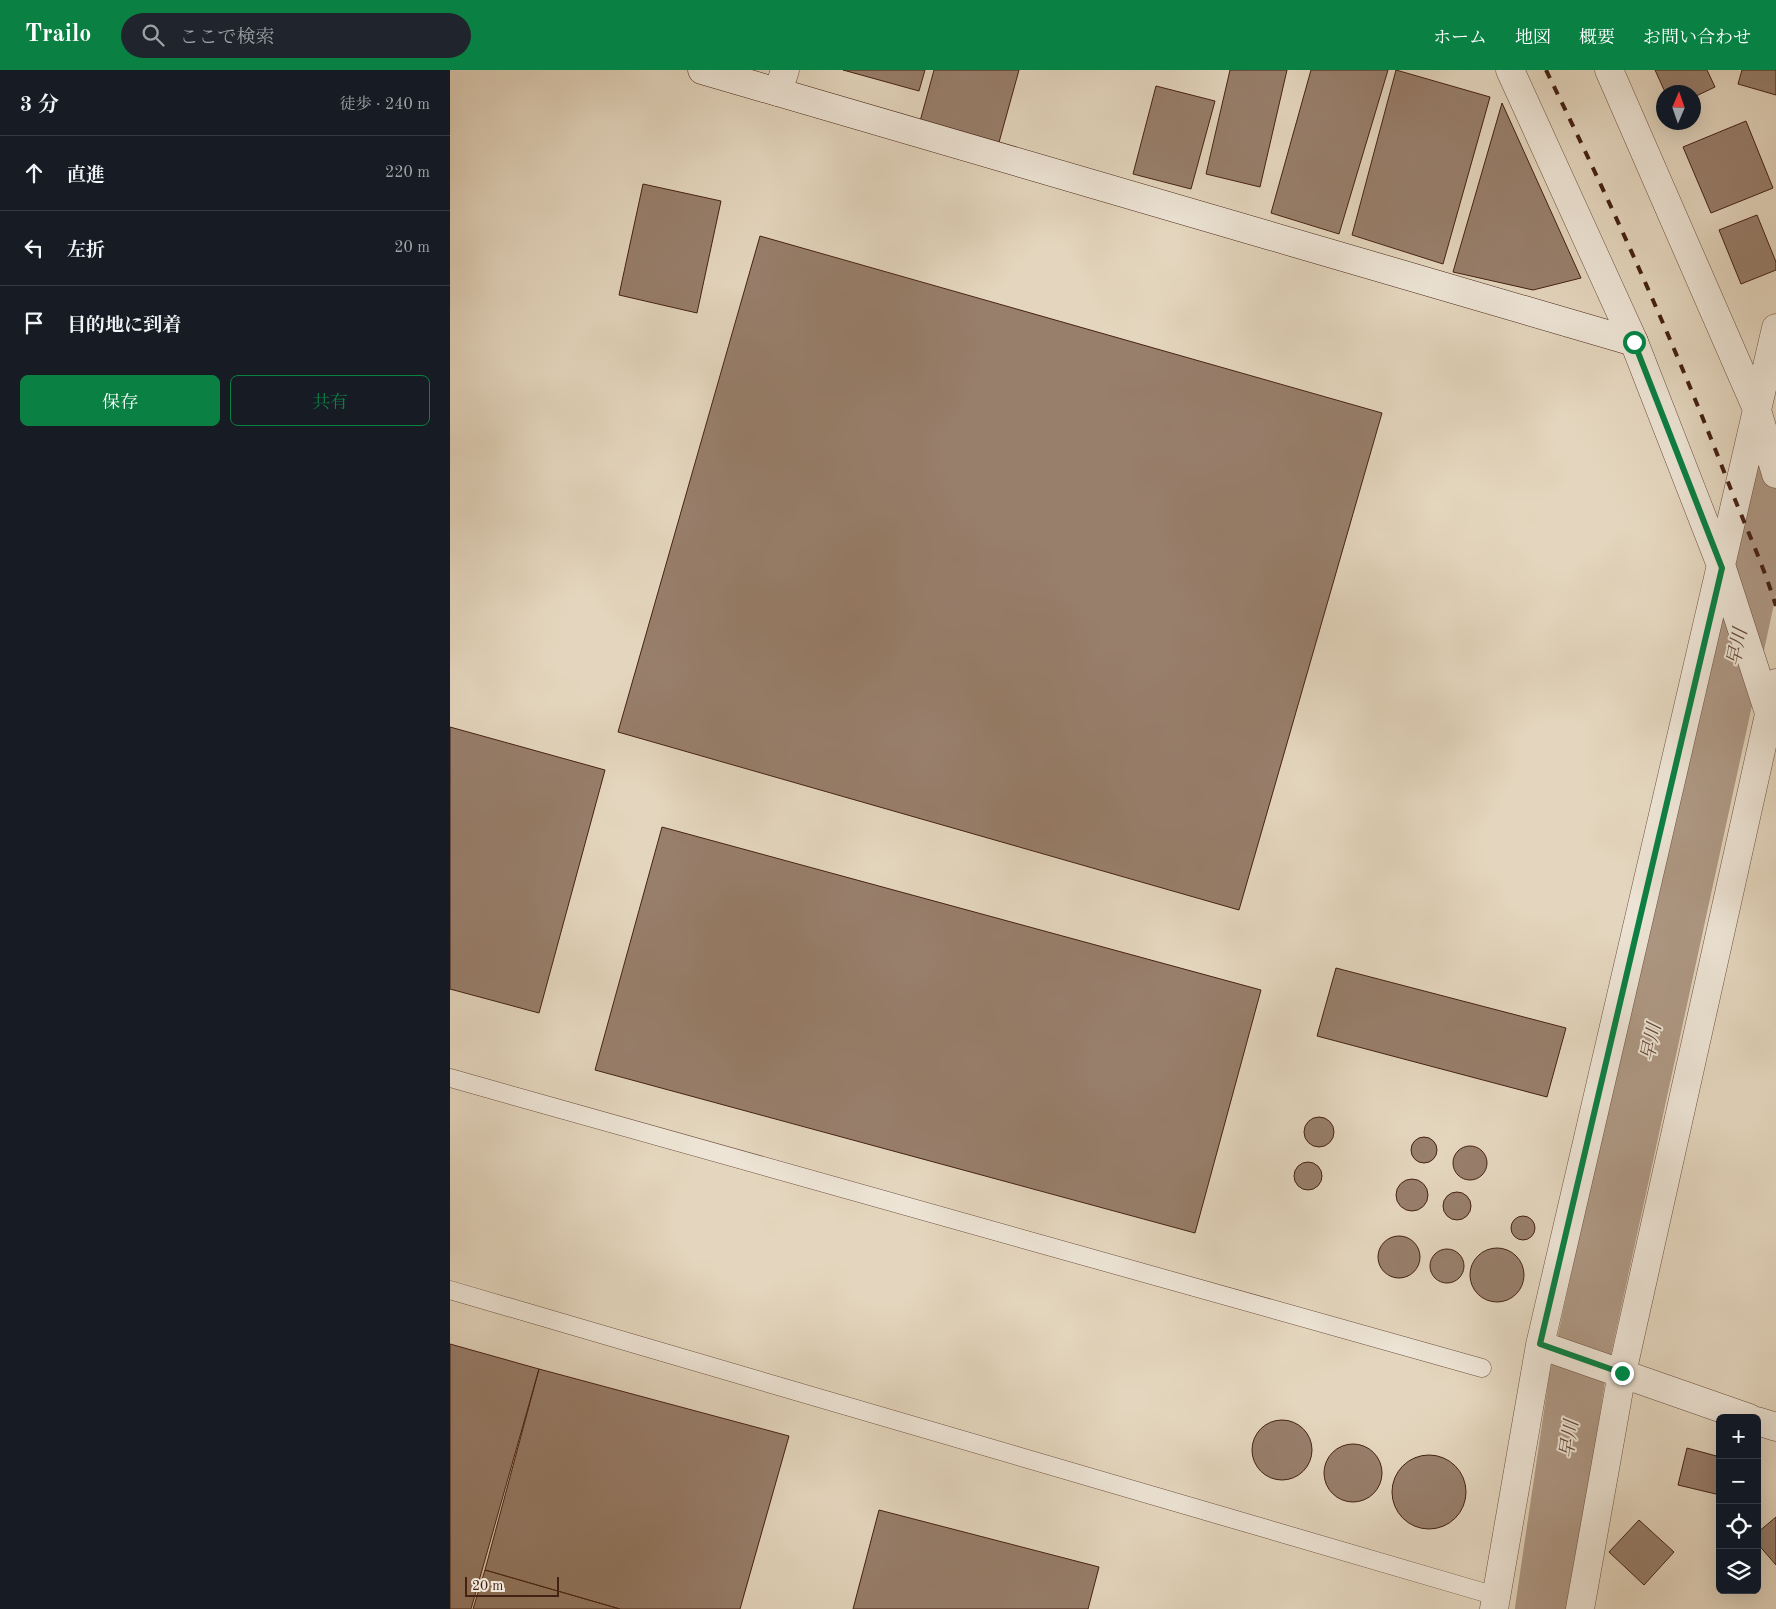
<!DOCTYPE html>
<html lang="ja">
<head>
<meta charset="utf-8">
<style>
	:root { --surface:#171b24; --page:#20242c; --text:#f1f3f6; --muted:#9ea1a6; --line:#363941; --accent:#0b8043 }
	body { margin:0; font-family:"Old Standard TT","Noto Serif JP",serif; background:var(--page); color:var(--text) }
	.controls { position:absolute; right:15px; bottom:15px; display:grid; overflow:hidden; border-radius:8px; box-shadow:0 5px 20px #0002 }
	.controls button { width:45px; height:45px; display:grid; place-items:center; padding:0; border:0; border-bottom:1px solid var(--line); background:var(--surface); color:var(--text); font:25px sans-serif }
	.compass { position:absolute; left:1206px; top:15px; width:45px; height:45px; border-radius:50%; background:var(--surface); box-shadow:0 5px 20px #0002; rotate:2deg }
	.scale { position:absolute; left:15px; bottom:12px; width:94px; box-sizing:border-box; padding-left:5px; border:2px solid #452114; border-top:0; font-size:14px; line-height:18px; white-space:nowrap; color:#452114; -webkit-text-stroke:4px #ede4d5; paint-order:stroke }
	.stop { position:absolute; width:15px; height:15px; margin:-11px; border:4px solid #0b8043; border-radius:50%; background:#fff }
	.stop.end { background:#0b8043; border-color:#fff; box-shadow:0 1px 5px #0008 }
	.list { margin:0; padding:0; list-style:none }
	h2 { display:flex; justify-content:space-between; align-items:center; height:65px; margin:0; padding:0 20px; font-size:21px }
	h2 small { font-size:16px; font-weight:400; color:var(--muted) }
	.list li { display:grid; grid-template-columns:32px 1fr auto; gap:15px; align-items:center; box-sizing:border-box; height:75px; padding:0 20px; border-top:1px solid var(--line) }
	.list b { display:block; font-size:19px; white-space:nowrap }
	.list em { font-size:16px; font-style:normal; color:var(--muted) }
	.actions { display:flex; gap:10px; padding:15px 20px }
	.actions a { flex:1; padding:11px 0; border:1px solid var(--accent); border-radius:8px; text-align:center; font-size:18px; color:var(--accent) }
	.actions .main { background:var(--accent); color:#fff }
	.icon { flex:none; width:28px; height:28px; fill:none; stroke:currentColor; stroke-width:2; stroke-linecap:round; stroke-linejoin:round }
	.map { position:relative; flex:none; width:1326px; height:1539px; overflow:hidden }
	header { display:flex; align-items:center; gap:30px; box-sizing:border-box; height:70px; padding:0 25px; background:var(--accent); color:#fff }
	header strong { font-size:24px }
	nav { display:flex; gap:28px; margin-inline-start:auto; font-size:18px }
	.search { width:350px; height:45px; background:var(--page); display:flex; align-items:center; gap:12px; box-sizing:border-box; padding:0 18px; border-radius:28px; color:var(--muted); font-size:19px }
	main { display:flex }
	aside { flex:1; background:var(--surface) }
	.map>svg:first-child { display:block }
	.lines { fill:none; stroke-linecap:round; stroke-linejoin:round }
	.river { stroke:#ae9884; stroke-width:56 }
	.building { fill:#987f6c; stroke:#452114 }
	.lane-casing { stroke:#6d4e3e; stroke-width:19 }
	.street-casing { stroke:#6d4e3e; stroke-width:29 }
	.secondary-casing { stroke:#452114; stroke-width:29 }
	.lane { stroke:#ede4d5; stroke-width:18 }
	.street { stroke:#ede4d5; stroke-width:28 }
	.secondary { stroke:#ede4d5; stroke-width:28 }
	.rail { stroke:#452114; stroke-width:4; stroke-dasharray:9 9; stroke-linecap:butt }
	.route { stroke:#0b8043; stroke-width:6 }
	.labels { text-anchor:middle; stroke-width:4; stroke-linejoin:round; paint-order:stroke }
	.water-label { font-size:19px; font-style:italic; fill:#644536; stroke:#ede4d5 }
</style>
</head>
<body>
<header>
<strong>Trailo</strong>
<div class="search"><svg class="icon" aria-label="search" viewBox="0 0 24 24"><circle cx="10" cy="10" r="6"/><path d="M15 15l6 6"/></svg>ここで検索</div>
<nav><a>ホーム</a><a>地図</a><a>概要</a><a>お問い合わせ</a></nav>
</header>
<main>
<aside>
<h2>3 分<small>徒歩 · 240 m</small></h2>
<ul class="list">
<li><svg class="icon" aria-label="ahead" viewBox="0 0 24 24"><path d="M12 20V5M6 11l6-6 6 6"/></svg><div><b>直進</b></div><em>220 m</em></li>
<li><svg class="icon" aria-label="left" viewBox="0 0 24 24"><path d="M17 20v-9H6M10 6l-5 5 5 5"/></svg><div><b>左折</b></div><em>20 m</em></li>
<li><svg class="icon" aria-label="arrive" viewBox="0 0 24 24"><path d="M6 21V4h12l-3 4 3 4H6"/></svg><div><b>目的地に到着</b></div></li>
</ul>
<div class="actions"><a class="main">保存</a><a>共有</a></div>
</aside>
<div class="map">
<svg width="1326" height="1539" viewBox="0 0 1326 1539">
	<rect width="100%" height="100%" fill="#e4d6be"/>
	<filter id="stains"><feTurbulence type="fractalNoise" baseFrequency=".004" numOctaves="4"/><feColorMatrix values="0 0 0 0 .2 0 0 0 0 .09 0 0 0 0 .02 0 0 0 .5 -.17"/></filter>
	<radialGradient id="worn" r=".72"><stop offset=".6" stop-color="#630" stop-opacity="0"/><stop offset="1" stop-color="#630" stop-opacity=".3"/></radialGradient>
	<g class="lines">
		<path class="river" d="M 1093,1539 L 1127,1309 L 1303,499 L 1326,409"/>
	</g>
	<path class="building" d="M 393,0 L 475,0 L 469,21 Z
		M 484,0 L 569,0 L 548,76 L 469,55 Z
		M 780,0 L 837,0 L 810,117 L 756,104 Z
		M 861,0 L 938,0 L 889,164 L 821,143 Z
		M 946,0 L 1040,27 L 993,194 L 902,165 Z
		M 1205,0 L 1257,0 L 1265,17 L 1244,27 L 1244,22 L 1215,22 Z
		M 1292,0 L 1326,0 L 1326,25 L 1288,14 Z
		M 706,16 L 765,31 L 741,119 L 683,104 Z
		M 1052,33 L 1131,208 L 1083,220 L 1003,202 Z
		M 1296,51 L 1323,118 L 1261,143 L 1233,77 Z
		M 193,114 L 271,131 L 247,243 L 169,225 Z
		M 1307,145 L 1326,192 L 1326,200 L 1291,214 L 1269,160 Z
		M 310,166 L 932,343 L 789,840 L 168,662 Z
		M 0,657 L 155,700 L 89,943 L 0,919 Z
		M 212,757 L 811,920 L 745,1163 L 145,1000 Z
		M 886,898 L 1116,958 L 1097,1027 L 867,966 Z
		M854 1062a15 15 0 1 1 30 0a15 15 0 1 1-30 0Z
		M961 1080a13 13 0 1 1 26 0a13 13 0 1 1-26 0Z
		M1003 1093a17 17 0 1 1 34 0a17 17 0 1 1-34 0Z
		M844 1106a14 14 0 1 1 28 0a14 14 0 1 1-28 0Z
		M946 1125a16 16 0 1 1 32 0a16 16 0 1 1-32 0Z
		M993 1136a14 14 0 1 1 28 0a14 14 0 1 1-28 0Z
		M1061 1158a12 12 0 1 1 24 0a12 12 0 1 1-24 0Z
		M928 1187a21 21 0 1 1 42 0a21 21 0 1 1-42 0Z
		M1020 1205a27 27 0 1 1 54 0a27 27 0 1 1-54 0Z
		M980 1196a17 17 0 1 1 34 0a17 17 0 1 1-34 0Z
		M 0,1274 L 89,1299 L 21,1539 L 0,1539 Z
		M 89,1299 L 339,1366 L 290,1539 L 170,1539 L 35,1500 Z
		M802 1380a30 30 0 1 1 60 0a30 30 0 1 1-60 0Z
		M874 1403a29 29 0 1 1 58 0a29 29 0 1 1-58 0Z
		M 1237,1378 L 1270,1387 L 1270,1425 L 1228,1415 Z
		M942 1422a37 37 0 1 1 74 0a37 37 0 1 1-74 0Z
		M 429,1440 L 649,1497 L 638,1539 L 403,1539 Z
		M 1326,1447 L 1326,1495 L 1307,1473 L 1307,1463 Z
		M 1189,1450 L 1224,1482 L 1194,1515 L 1159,1482 Z
		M 35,1500 L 170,1539 L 23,1539 Z"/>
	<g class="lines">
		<g class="lane-casing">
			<path id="lane" d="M 0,1008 L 1032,1298
				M 0,1220 L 1046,1526"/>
		</g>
		<g class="street-casing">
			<path id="street" d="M 1060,0 L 1184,272 L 1272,498 L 1319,643
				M 1159,0 L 1306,337 L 1326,404
				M 328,22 L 335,0
				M 1090,1275 L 1299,1348
				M 1307,1351 L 1326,1357
				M 1044,1539 L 1090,1275 L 1326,258
				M 1130,1539 L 1172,1303 L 1326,613"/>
		</g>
		<g class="secondary-casing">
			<path id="secondary" d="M 252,0 L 1184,272"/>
		</g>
		<use href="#lane" class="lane"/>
		<use href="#street" class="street"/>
		<use href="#secondary" class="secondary"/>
		<path class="rail" d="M 1096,0 C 1162,135 1224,272 1278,412 C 1294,453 1313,494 1326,536"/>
	</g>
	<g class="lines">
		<path class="route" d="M 1172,1303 L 1090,1274 L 1272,498 L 1184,272"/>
	</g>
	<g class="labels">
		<g class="water-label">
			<text transform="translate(1286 577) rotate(-78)" y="7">早川</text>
			<text transform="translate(1200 972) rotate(-78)" y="7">早川</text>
			<text transform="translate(1118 1369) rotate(-82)" y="7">早川</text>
		</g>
	</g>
	<rect width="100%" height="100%" filter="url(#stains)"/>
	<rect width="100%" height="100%" fill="url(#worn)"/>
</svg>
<div class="controls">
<button>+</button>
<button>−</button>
<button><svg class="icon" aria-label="locate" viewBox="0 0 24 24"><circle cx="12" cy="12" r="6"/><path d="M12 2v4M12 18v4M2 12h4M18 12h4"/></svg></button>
<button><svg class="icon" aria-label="layers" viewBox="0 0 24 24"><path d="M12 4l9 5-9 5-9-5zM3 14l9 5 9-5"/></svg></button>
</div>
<svg class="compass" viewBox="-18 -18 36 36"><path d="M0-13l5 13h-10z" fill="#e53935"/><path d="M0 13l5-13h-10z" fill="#9ea1a6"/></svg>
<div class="scale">20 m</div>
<div class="stop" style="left:1184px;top:272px"></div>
<div class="stop end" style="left:1172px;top:1303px"></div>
</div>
</main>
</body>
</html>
